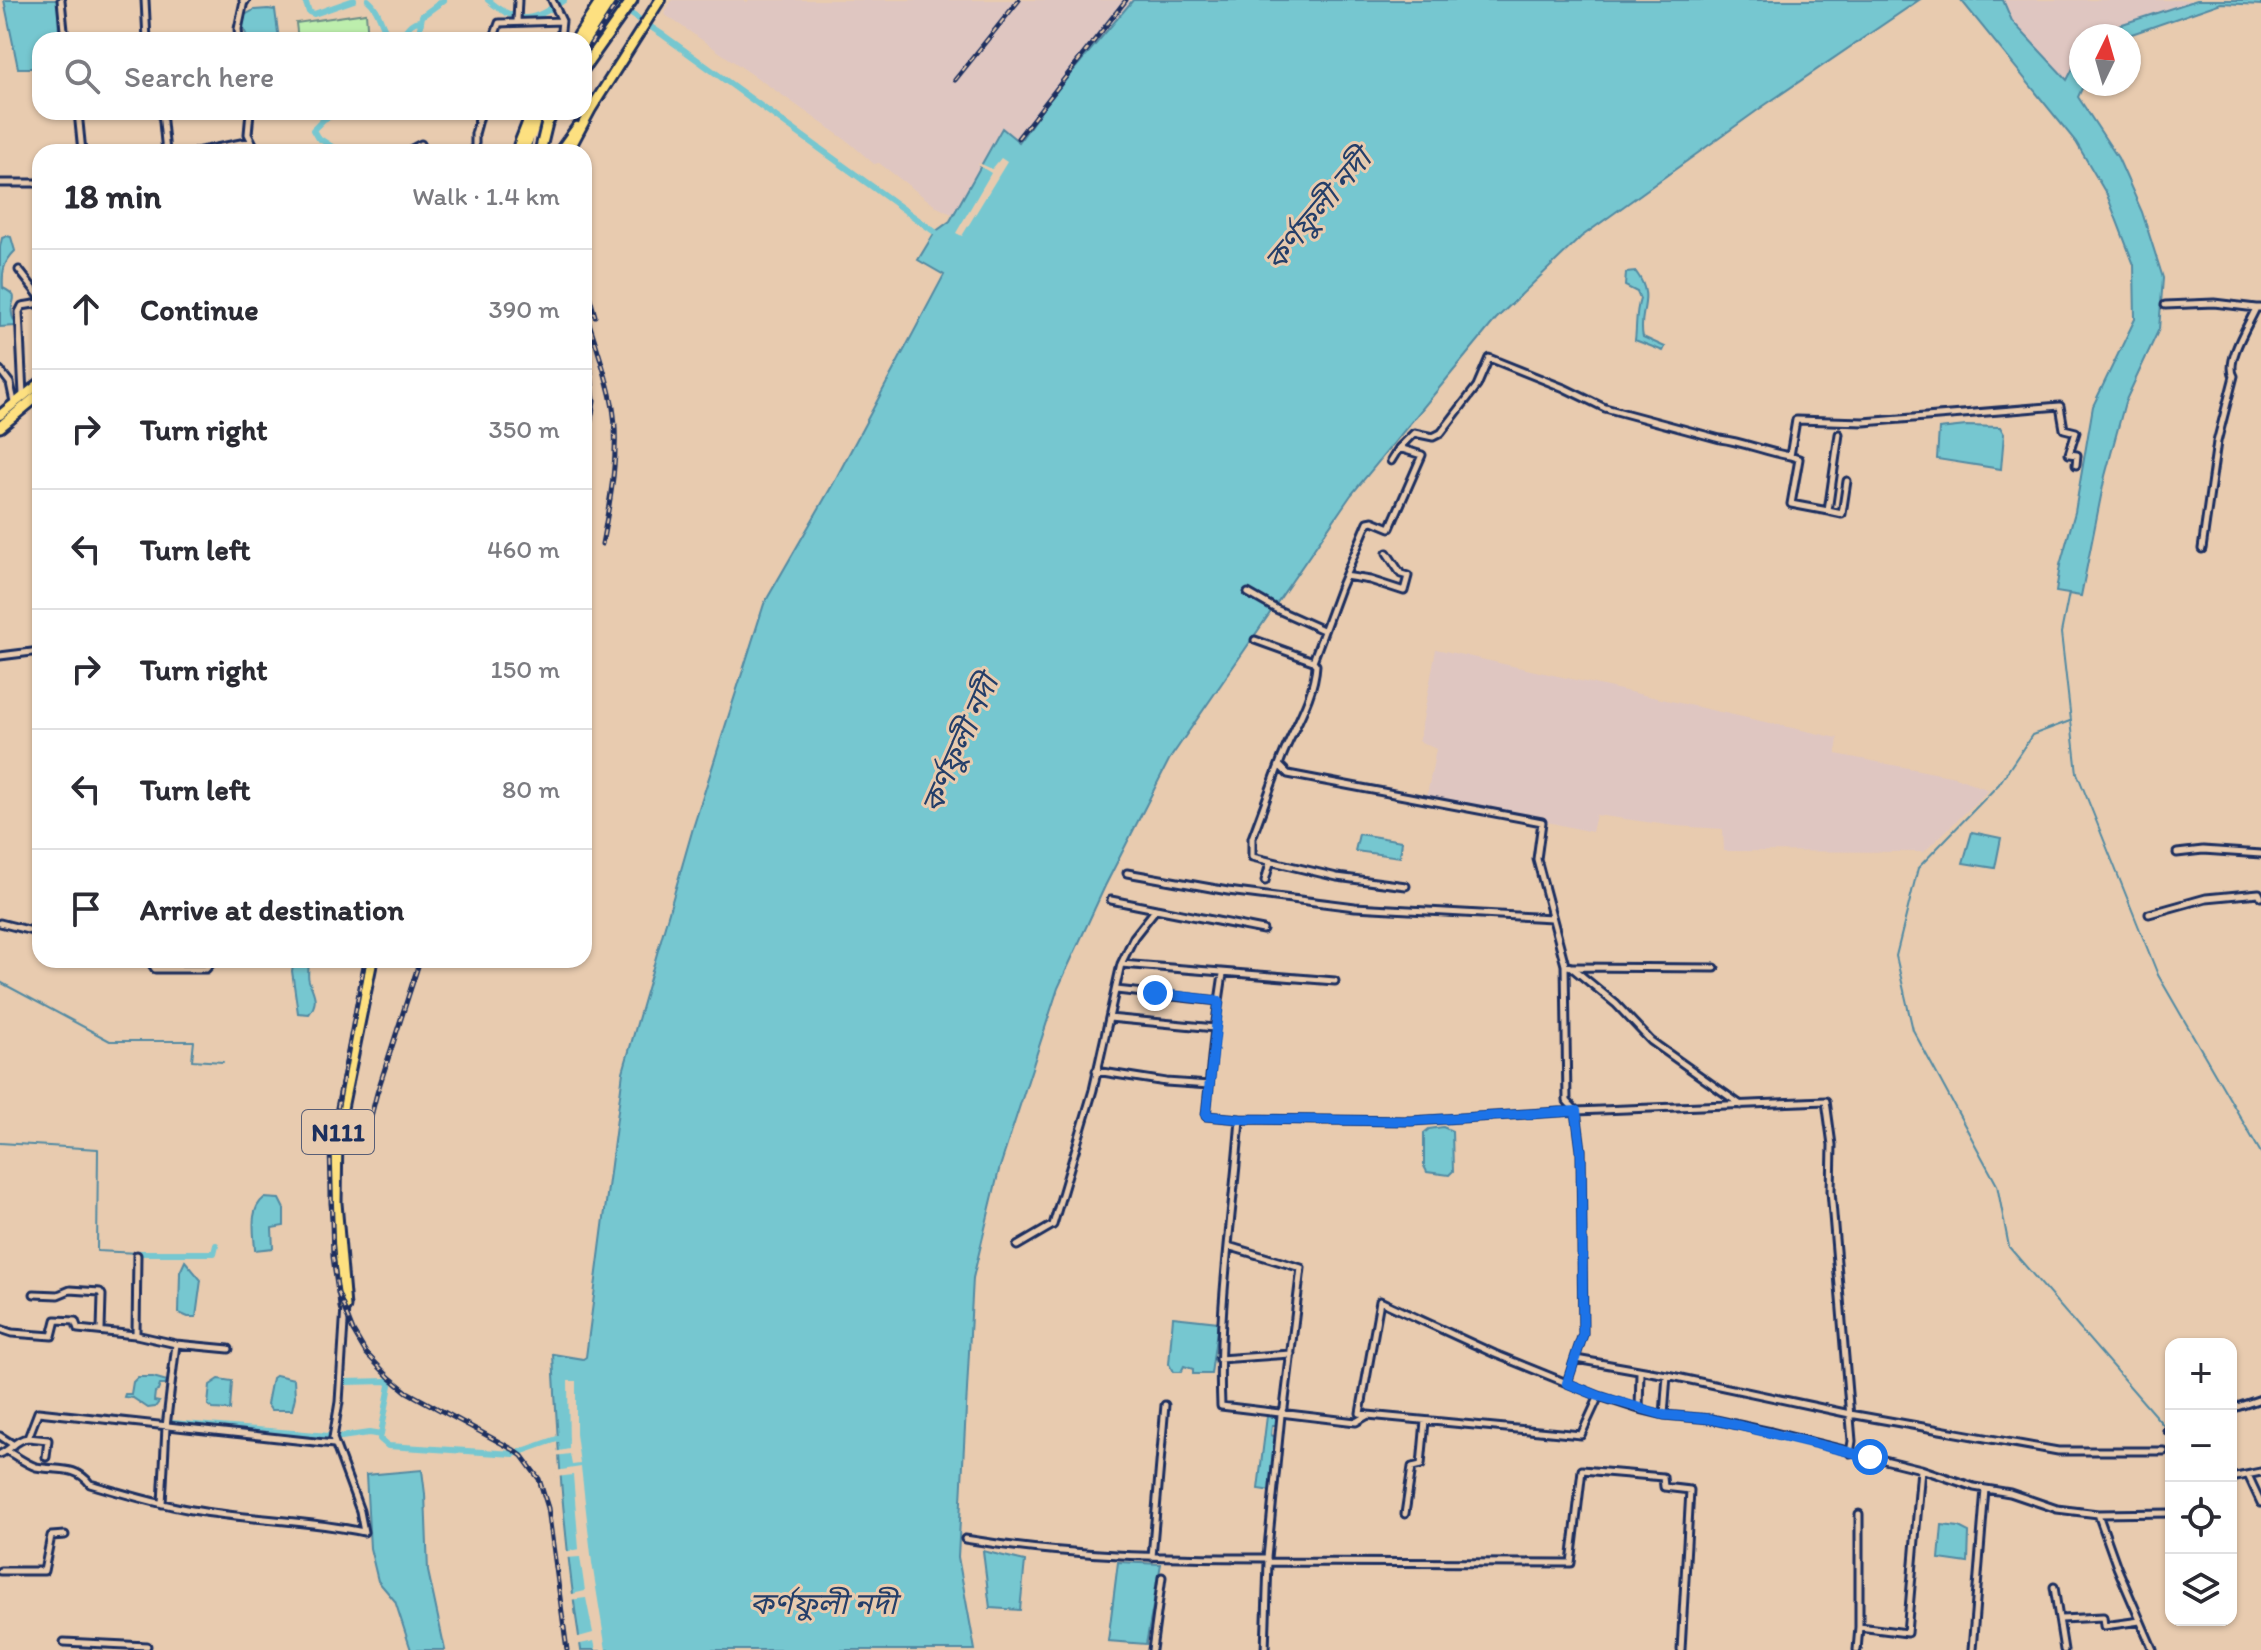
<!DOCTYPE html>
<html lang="en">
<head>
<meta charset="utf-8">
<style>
	:root { --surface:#fff; --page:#f7f7f7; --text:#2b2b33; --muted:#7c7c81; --line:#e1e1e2 }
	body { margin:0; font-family:Itim,"Noto Sans Bengali",sans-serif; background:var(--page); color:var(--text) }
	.controls { position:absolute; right:24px; bottom:24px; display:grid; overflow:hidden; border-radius:16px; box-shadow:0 2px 6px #0004 }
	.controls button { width:72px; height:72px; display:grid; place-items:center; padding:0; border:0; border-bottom:2px solid var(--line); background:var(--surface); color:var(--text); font:40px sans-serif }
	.compass { position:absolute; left:2069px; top:24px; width:72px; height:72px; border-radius:50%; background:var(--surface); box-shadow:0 2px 6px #0004; rotate:5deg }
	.stop { position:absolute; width:24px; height:24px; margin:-18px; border:6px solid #1a73e8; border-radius:50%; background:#fff }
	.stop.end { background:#1a73e8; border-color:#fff; box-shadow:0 2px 8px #0008 }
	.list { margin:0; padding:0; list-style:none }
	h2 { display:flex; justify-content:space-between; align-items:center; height:104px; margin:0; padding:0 32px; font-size:34px }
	h2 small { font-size:26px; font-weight:400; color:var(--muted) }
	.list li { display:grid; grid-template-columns:52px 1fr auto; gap:24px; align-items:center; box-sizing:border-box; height:120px; padding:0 32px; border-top:2px solid var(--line) }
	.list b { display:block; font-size:30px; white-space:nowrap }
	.list em { font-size:26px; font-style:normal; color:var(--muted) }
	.icon { flex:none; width:44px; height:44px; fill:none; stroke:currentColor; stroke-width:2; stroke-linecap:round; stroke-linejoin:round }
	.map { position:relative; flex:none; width:2261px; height:1650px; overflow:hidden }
	.search { position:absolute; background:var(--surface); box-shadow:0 2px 6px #0004; left:32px; top:32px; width:560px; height:88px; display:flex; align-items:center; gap:20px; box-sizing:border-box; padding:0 28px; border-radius:24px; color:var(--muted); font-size:30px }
	.panel { position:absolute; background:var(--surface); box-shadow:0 2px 6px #0004; left:32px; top:144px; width:560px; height:824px; border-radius:24px }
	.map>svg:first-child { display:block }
	.built { fill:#dfc6c1 }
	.park { fill:#bdeead; stroke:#6c8e86; stroke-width:2 }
	.water { fill:#76c7d0; stroke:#528aa2; stroke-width:2 }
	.pier { fill:#e8cbaf }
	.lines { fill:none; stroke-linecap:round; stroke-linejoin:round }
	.stream { stroke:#528aa2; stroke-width:2 }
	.canal { stroke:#76c7d0; stroke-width:6 }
	.street-casing { stroke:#1b2f5e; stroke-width:11 }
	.secondary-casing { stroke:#1b2f5e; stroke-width:13 }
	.primary-casing { stroke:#1b2f5e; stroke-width:14 }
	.highway-casing { stroke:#1b2f5e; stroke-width:15 }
	.street { stroke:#e8cbaf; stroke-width:5 }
	.secondary { stroke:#e8cbaf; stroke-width:7 }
	.primary { stroke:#fde080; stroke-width:8 }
	.highway { stroke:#fde080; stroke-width:9 }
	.rail-casing { stroke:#1b2f5e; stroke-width:5 }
	.rail { stroke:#e8cbaf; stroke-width:2; stroke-dasharray:6; stroke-linecap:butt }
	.highway-bridge-casing { stroke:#1b2f5e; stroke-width:15; stroke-linecap:butt }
	.highway-bridge { stroke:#fde080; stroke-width:9 }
	.route { stroke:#1a73e8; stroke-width:10 }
	.labels { text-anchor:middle; stroke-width:6; stroke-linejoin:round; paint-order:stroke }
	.shield { fill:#e8cbaf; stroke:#585e76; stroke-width:2 }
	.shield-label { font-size:26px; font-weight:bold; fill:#1b2f5e }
	.water-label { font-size:30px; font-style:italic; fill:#243e69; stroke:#e8cbaf }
</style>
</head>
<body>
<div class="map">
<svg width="2261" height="1650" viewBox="0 0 2261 1650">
	<rect width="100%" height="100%" fill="#e8cbaf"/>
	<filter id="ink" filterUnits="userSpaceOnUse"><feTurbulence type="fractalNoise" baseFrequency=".0125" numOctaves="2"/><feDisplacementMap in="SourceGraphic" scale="16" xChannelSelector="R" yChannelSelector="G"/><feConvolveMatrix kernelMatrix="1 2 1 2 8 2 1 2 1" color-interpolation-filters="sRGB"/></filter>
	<g filter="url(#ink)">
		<path class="built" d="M 672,0 L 743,0 L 747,2 L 749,0 L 1133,0 L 1050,98 L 1019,142 L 1002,129 L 954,215 L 937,207 L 879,163 L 874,164 L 850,143 L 782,95 L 664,14 Z
			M 2003,0 L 2197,0 L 2110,28 L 2094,36 L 2081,36 L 2081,53 L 2067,81 L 2013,22 Z
			M 1436,649 L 1838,738 L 1836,754 L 1955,777 L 1989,790 L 1924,852 L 1724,851 L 1723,829 L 1675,826 L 1596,815 L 1592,832 L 1427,795 L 1436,749 L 1419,741 Z"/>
		<path class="park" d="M 366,13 L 368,40 L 298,40 L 296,23 Z"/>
		<path class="water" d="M 4,0 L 58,0 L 59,40 L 40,40 L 40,68 L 18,68 Z
			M 1133,0 L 1919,0 L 1762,107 L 1581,237 L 1496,319 L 1351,495 L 1169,760 L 1105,886 L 1058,988 L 999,1170 L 973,1278 L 958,1557 L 975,1650 L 581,1650 C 565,1549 558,1456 553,1354 L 583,1359 L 586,1357 L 623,1072 L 693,828 L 764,604 L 833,484 L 944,275 L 918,260 L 935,232 L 950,221 L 1002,128 L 1019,142 L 1050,98 Z
			M 1961,0 L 2003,0 L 2012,21 L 2067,80 L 2081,53 L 2081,84 L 2084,84 L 2078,97 L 2118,158 L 2142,212 L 2163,278 L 2159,329 L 2125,402 L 2105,476 L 2081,596 L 2056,592 L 2060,565 L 2075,512 L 2093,406 L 2135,319 L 2134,265 L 2107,195 L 2076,142 Z
			M 2197,0 L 2261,0 L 2261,5 L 2221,3 L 2126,36 L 2094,36 L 2110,28 Z
			M 268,9 L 275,10 L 279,40 L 248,40 L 243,26 L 245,15 L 254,10 Z
			M 7,236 L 11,237 L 15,251 C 3,263 2,272 3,288 C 23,298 9,300 12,314 C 12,318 15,321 16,326 L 0,327 L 0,247 L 2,238 Z
			M 1636,272 C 1656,299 1637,312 1643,337 L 1665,347 L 1663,351 L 1635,340 C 1637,325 1635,314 1640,299 L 1637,292 L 1625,286 L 1626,273 Z
			M 1966,426 L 2000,427 L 2004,434 L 2001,469 L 1937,459 L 1939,429 Z
			M 1972,832 L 2001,838 L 1995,868 L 1963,863 Z
			M 1359,834 L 1402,841 L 1400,857 L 1355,851 Z
			M 294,960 L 309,960 C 309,966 307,976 309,981 C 314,993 319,1002 309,1014 L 298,1013 L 292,971 Z
			M 1443,1127 L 1452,1131 L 1453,1171 L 1449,1175 L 1427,1172 L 1424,1166 L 1424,1133 L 1429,1129 Z
			M 264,1198 L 279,1199 L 284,1209 L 284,1226 L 272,1228 L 273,1248 L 255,1250 C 254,1231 249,1210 264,1198 Z
			M 185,1261 L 201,1280 L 196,1317 L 188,1317 L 179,1313 L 180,1272 Z
			M 1173,1317 L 1218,1322 L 1211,1374 L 1193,1374 L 1193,1369 L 1184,1366 L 1181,1372 L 1173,1372 L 1169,1364 Z
			M 276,1375 L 294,1379 L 295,1397 L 292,1410 L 271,1410 L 267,1404 L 272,1378 Z
			M 138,1377 L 153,1377 L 167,1381 L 166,1385 L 160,1385 L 158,1391 L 155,1392 L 154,1401 L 159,1402 L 155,1407 L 148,1408 L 133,1398 L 124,1397 L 125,1394 L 131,1394 L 133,1382 Z
			M 219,1379 L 232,1381 L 230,1410 L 213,1409 L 208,1405 L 210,1385 Z
			M 1267,1416 L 1280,1417 L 1280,1425 L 1272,1425 L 1271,1435 L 1277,1437 L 1272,1491 L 1258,1489 Z
			M 422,1470 L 425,1494 L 428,1571 L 445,1650 L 411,1650 L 395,1601 L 378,1581 L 370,1548 L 366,1475 Z
			M 1942,1525 L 1959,1527 L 1969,1532 L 1968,1563 L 1939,1559 Z
			M 983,1551 L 1025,1561 L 1020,1610 L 990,1608 Z
			M 1118,1562 L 1161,1564 L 1146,1644 L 1108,1641 Z"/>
		<path class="pier" d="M 1001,158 L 1007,162 L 962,236 L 956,233 L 991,173 L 978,165 L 979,163 L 992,169 Z
			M 568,1381 L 576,1381 L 576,1434 L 580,1464 L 572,1465 L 570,1454 L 554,1456 L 554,1452 L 569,1449 Z
			M 581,1467 L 592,1563 L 606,1650 L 596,1650 L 594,1641 L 576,1645 L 575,1638 L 593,1633 L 586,1598 L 569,1600 L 568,1595 L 585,1591 L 580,1557 L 565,1558 L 564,1552 L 579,1549 L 573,1475 L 556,1477 L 555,1471 Z"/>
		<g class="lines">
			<path class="stream" d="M 2069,593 L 2061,633 L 2077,773 L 2158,975 L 2261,1153
				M 2070,721 L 2032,735 L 1999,784 L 1918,868 L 1896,956 L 1913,1030 L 1997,1185 L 2009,1247 L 2165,1427
				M 0,982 L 110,1041 L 194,1041 L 192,1060 L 223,1062
				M 0,1143 L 98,1149 L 97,1251 L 138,1253"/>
			<path class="canal" d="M 305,0 L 309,12 L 314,14 L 354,0
				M 368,0 C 382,11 380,30 393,40 C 406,38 406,22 419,21
				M 488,0 C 520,27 533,21 564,0
				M 610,0 L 663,35 L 939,235
				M 418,40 L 422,16 L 444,0
				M 339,112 L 324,119 L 313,130 L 317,137 L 340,152
				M 138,1253 L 214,1253 L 216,1245
				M 345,1382 L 388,1381 L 390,1385 L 380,1439 L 388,1446 L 514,1454 L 557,1439 L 566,1439
				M 172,1423 L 341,1437 L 369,1433 L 381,1435"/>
			<g class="street-casing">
				<path id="street" d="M 61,0 L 65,40
					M 145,0 L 147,40
					M 552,0 L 562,21 L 560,40
					M 517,21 L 518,0
					M 239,40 L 238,29 L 244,1
					M 493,40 L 499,23 L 562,21
					M 78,112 L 82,152
					M 162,112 L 166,152
					M 250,112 L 248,134 L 257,152
					M 196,152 L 251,141
					M 406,152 L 421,144 L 424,152
					M 475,152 L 475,134 L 481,112
					M 533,152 L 538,125
					M 0,183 L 40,183
					M 19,270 L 40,297
					M 2165,305 L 2214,303 L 2256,308
					M 0,370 L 10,383 L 14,402
					M 23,395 L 19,312 L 22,306 L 40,303
					M 1790,456 L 1799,459 L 1791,504 L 1828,511 L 1839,434
					M 1391,461 L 1399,448
					M 1828,511 L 1842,514 L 1847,481
					M 2202,549 L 2217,442 L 2234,376 C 2225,361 2249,324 2256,308 L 2261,308
					M 1345,576 L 1370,580 L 1404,591 L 1408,576 L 1401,574 L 1387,553
					M 1248,593 L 1276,609 L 1323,630
					M 1255,640 L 1313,661 L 1316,665 C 1314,700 1290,733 1279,765
					M 0,656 L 40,651
					M 1313,661 L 1340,588 L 1368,522 L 1373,521 L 1390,528 L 1422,455 L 1399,448 L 1414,433 L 1433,437 L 1441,433 L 1477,386 L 1489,358 L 1564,388 L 1605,408 L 1720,439 C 1744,442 1766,452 1790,456 L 1796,420 L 1864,422 L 2060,406 L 2064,429 L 2076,432 L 2069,454 L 2077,455 L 2076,465
					M 2177,853 L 2203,850 L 2261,854
					M 1127,873 L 1228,891 L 1355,907 L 1552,918
					M 1265,881 L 1270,863
					M 1406,886 L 1337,877 L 1252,857 L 1252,838 L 1279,765 L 1288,774 L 1542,822 L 1537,859 L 1565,965 L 1567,1101 L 1576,1111 L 1581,1150 L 1583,1334 L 1567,1383
					M 1156,909 L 1263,930
					M 2149,914 L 2206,898 L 2259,893 L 2261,897
					M 0,923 L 40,933
					M 149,960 L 155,969 L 206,969 L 214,960
					M 1121,964 L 1335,981
					M 1565,965 L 1571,967 L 1616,1004 L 1651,1041 L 1741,1105
					M 1572,967 L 1715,968
					M 1223,974 L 1215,1028 L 1206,1116 L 1240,1119 L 1411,1121 L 1576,1111 L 1826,1101 L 1832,1145 L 1831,1191 L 1852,1441 L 1850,1453
					M 1116,990 L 1219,1001
					M 1109,1018 L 1215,1028
					M 1096,1071 L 1166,1082 L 1209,1085
					M 1240,1119 C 1233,1213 1217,1312 1221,1406 L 1356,1422 L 1368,1415 L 1581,1435 L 1599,1396
					M 1017,1246 L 1053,1225 L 1093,1090 L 1121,964 L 1134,937 L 1156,909 L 1111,900
					M 1228,1246 L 1301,1268 L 1284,1408 L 1281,1415 L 1267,1558
					M 137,1255 L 136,1335 L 176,1344 L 229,1349
					M 34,1294 L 58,1295 L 70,1290 L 100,1292 L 102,1295 L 101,1330
					M 0,1329 L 12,1333 L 52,1336 L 56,1320 L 75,1321 L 78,1329 L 135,1335
					M 1219,1359 L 1291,1354
					M 1576,1359 L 1667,1375 L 1850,1414 L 2058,1451 L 2164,1451
					M 1639,1409 L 1640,1372
					M 2231,1409 L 2261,1399
					M 1368,1415 L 1360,1413 L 1380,1301 L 1495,1354 L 1599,1396 L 1639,1409 L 1664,1415 L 1711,1419 L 1771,1432 L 1921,1469 L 1974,1487 L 2010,1493 L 2057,1509 L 2098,1514 L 2171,1513
					M 1664,1415 L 1667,1375
					M 2167,1430 L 2171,1429
					M 0,1436 L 14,1445
					M 28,1438 L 48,1440 L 46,1457
					M 7,1451 C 16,1456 26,1464 36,1467 C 57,1471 76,1465 90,1484 C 124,1494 157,1504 192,1510 C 249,1520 306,1520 364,1532 L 360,1511 L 333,1438 L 339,1402 L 345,1307
					M 0,1454 C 11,1450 16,1439 28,1438 L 38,1412 L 334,1444
					M 2248,1475 L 2261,1503
					M 2231,1478 L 2261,1472
					M 162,1504 L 166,1427 L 176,1344
					M 1405,1514 L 1412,1467 L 1421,1465 L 1425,1421
					M 2098,1514 L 2117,1567 L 2153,1650
					M 965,1539 C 1065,1556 1166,1558 1267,1558 L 1268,1562 L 1571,1563 L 1582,1470 L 1663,1477 L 1664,1487 L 1690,1490 L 1681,1650
					M 1152,1557 L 1165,1405
					M 0,1571 L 44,1571 L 51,1536 L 65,1535
					M 2054,1587 L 2064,1650
					M 2061,1619 L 2103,1617 L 2104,1626 L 2140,1621
					M 1859,1627 L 1859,1514
					M 64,1642 L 147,1646
					M 1152,1650 L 1162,1577
					M 1265,1650 L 1268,1562
					M 1857,1650 L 1859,1627 L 1907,1633 L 1921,1469
					M 1972,1650 L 1985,1489"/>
			</g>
			<g class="secondary-casing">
				<path id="secondary" d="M 244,1 L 245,0"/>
			</g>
			<g class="primary-casing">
				<path id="primary" d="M 559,152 L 577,127
					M 568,152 L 591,109 L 660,0
					M 0,415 L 40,383"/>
			</g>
			<g class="highway-casing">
				<path id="highway" d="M 576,40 L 602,0
					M 584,42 L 612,0
					M 584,68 L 632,0
					M 519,145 L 532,112
					M 522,152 L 541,112
					M 0,427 L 40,394
					M 345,1307 L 336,1203 L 337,1133 L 372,960"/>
			</g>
			<use href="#street" class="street"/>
			<use href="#secondary" class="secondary"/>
			<use href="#primary" class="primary"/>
			<use href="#highway" class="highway"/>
			<g class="rail-casing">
				<path id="rail" d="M 584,54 L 619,0
					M 955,80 L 1019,0
					M 1018,138 L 1126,0
					M 546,152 L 546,119 L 549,112
					M 584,277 L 595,316
					M 584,307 C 594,340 607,374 613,408 C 620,451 610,502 602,544
					M 584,366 L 585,331
					M 365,960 L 330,1149 L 333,1257 L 338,1293 L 353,1331 L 366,1353 L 389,1377 L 407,1392 L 514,1450 L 522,1456 L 539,1479 L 548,1508 L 567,1650
					M 366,1136 L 377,1093 L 420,960"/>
			</g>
			<use href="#rail" class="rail"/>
			<g class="highway-bridge-casing">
				<path id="highway-bridge" d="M 540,152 L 547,123 L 554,112
					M 584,354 L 589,401 L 584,432"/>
			</g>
			<use href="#highway-bridge" class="highway-bridge"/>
		</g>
	</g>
	<g class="lines" filter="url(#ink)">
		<path class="route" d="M 1155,993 L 1219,1001 L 1206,1116 L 1240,1119 L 1411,1121 L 1576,1111 L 1581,1150 L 1583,1334 L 1567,1383 L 1599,1396 L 1664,1415 L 1711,1419 L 1870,1457"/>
	</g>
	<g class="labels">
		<rect class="shield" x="302" y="1110" width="72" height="44" rx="6"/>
		<g class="shield-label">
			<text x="338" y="1141">N111</text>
		</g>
		<g class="water-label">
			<text transform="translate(1318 210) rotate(-50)" y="10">কর্ণফুলী নদী</text>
			<text transform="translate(960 744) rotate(-66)" y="10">কর্ণফুলী নদী</text>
			<text x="823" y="1614">কর্ণফুলী নদী</text>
		</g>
	</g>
</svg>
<div class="controls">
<button>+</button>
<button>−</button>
<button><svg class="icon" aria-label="locate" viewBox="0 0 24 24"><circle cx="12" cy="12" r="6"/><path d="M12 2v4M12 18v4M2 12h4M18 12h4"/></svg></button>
<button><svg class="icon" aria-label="layers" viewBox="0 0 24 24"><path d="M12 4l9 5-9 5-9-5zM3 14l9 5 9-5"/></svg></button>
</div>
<svg class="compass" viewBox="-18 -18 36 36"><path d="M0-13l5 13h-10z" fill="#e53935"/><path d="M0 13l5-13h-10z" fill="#7c7c81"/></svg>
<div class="stop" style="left:1870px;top:1457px"></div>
<div class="stop end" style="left:1155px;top:993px"></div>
<div class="search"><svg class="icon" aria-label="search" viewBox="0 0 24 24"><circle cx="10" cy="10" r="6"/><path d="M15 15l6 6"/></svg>Search here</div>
<section class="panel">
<h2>18 min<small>Walk · 1.4 km</small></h2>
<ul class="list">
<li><svg class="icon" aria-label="ahead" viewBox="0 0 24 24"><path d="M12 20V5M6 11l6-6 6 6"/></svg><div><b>Continue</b></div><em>390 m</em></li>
<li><svg class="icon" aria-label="right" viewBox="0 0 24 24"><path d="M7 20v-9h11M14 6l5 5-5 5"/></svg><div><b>Turn right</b></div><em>350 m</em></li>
<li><svg class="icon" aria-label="left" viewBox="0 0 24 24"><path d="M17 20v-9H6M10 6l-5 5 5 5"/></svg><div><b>Turn left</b></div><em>460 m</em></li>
<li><svg class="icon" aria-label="right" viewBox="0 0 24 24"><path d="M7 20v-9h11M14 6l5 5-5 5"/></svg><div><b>Turn right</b></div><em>150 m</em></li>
<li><svg class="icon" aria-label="left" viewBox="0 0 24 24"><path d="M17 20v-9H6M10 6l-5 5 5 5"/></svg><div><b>Turn left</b></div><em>80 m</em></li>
<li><svg class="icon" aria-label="arrive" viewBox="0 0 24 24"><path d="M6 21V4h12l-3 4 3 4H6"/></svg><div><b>Arrive at destination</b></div></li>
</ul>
</section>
</div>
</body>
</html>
